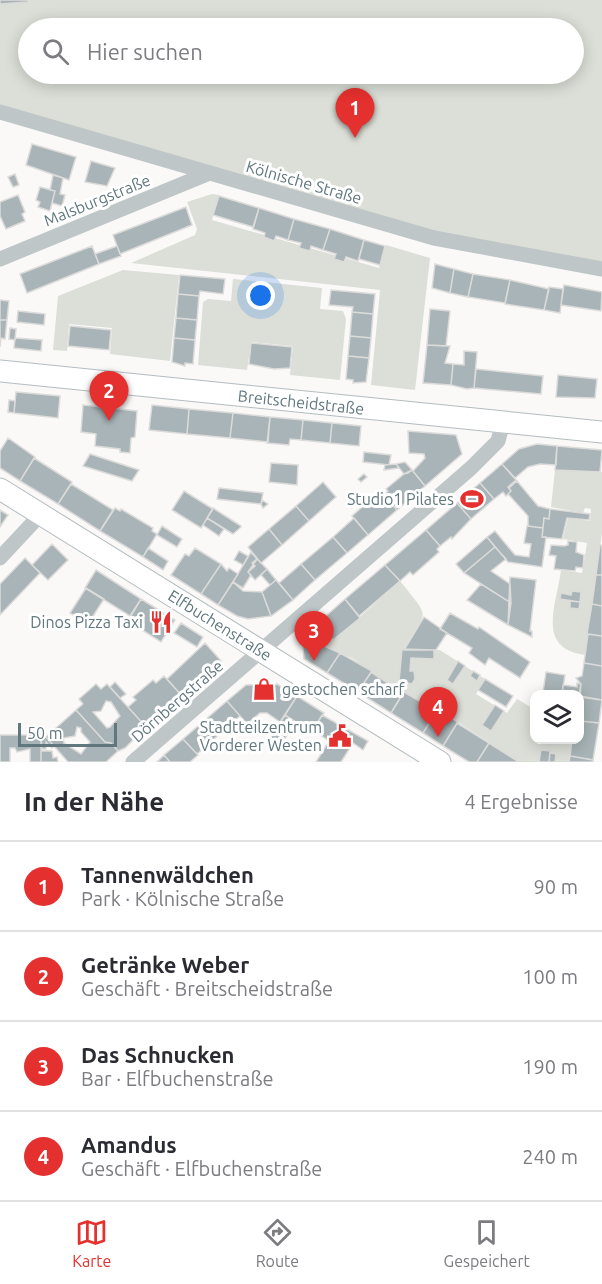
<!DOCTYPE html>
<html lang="de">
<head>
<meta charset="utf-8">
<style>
	:root { --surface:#fff; --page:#f7f7f7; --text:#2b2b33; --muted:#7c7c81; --line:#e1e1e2; --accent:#e4302e }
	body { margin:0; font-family:Ubuntu,sans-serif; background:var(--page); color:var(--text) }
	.controls { position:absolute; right:18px; bottom:18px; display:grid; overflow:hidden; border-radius:12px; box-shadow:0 3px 15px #0003 }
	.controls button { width:54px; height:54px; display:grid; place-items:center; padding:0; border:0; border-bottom:2px solid var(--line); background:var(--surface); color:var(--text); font:30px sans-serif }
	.scale { position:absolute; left:18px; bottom:15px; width:99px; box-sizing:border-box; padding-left:6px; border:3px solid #60777d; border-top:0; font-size:16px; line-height:21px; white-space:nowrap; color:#60777d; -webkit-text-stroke:4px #fff; paint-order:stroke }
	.you { position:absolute; left:261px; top:296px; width:21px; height:21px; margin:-15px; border:4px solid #fff; border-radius:50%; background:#1a73e8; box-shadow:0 0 0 9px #1a73e833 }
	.badge { display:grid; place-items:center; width:39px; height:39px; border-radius:50%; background:var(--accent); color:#fff; font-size:20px; font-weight:700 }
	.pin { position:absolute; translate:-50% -50px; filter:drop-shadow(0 2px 3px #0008) }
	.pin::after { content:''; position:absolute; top:32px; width:21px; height:18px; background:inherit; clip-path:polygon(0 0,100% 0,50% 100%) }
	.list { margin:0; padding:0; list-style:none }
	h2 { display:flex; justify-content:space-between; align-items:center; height:78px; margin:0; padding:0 24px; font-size:26px }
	h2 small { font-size:20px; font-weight:400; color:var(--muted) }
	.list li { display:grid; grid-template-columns:39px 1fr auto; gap:18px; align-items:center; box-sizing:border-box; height:90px; padding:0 24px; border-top:2px solid var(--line) }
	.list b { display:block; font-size:22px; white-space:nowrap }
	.list p { margin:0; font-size:20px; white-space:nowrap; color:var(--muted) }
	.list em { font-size:20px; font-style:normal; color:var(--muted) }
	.icon { flex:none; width:33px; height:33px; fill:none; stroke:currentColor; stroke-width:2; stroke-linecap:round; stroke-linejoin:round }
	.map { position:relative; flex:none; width:602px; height:762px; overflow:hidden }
	.search { position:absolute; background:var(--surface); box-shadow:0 3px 15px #0003; left:18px; right:18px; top:18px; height:66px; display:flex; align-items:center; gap:15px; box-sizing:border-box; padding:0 21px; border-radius:33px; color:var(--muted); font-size:22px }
	.sheet { height:438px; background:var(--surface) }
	nav { display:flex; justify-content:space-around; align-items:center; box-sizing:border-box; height:84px; border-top:2px solid var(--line); background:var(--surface); font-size:16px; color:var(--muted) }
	nav a { display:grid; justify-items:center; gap:3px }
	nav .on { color:var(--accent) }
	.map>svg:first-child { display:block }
	.green { fill:#dbdfd7; fill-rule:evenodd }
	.building { fill:#a8b4b7; stroke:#dcdbda; stroke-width:1.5; fill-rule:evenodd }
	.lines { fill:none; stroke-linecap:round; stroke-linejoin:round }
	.secondary-casing { stroke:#b3bcbf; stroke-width:23 }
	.street { stroke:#bec6c8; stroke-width:15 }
	.secondary { stroke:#fff; stroke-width:21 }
	.labels { text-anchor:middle; stroke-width:6; stroke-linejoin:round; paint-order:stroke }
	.street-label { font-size:16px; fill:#60777d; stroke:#fff }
	.poi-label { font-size:16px; fill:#60777d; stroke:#fff; text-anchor:end }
</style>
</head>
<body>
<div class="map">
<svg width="602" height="762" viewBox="0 0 602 762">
	<rect width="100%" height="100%" fill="#faf9f8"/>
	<path class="green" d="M 0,0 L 602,0 L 602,262 L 435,232 L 0,107 ZM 28,28 L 574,28 L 574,74 L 28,74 Z
		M 212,194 L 219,195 L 212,220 L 379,268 L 386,245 L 430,258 L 415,390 L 371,385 L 380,290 L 131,263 L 195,235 L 197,229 L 187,202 Z
		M 123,270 L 179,275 L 170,361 L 110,354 L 112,328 L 69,324 L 67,351 L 53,350 L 58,296 Z
		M 233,279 L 322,288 L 320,309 L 343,311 L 346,319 L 340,380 L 290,375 L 293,346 L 251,342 L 247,370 L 198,365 L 203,302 L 208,299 L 231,301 Z
		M 555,470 L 602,472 L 602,533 L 585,655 C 536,648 556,607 561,570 L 582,573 L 587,543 L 563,539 L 568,518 L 590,521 L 591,509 L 585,508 L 583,513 L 551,507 Z
		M 400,581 C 432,621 427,608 404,649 L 440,650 L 485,679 L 476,694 L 507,713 L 517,699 L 534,709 L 534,740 L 572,740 L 569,762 L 549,762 L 550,751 L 541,750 L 539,762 L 519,762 L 438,709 L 437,711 L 381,681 L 371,671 L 352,658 L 324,646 L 342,633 Z"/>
	<path class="building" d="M 0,0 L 28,0 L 28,2 L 0,4 Z
		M 32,144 L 76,157 L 69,180 L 26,165 Z
		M 91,161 L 115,168 L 107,186 L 85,182 Z
		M 15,174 L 19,185 L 13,187 L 8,177 Z
		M 53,175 L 63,178 L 60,194 L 65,195 L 62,206 L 52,203 L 55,191 L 50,190 Z
		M 40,187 L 55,191 L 50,211 L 38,207 L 40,202 L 36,200 Z
		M 18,195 L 25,212 L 22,214 L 25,221 L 6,229 L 0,216 L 0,202 Z
		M 219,196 L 259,208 L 253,227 L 213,215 Z
		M 186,207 L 192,225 L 120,254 L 113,235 Z
		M 259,208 L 294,219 L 288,240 L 276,236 L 274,241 L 264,237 L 265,233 L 253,229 Z
		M 294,219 L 330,229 L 323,250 L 311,246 L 310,251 L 299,248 L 301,243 L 288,240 Z
		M 330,229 L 364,240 L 358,261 L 346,257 L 344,262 L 334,259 L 336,254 L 323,250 Z
		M 364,240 L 385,246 L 380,265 L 359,259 Z
		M 92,246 L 99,264 L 27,293 L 20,274 Z
		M 117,246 L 121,256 L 99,264 L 95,254 Z
		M 435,264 L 454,269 L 450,293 L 432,288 Z
		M 454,269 L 473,274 L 468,297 L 450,293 Z
		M 473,274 L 510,280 L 505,303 L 468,297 Z
		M 180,275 L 225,279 L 223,294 L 200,291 L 199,296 L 178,294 Z
		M 510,280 L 549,289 L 544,310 L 505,304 Z
		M 564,285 L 602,292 L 601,311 L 561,305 Z
		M 549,287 L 563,289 L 560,313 L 544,310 Z
		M 331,290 L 375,294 L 373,314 L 352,312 L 353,307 L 329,305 Z
		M 178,294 L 199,296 L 197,320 L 176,318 Z
		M 0,300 L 9,301 L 7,320 L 0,320 Z
		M 430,309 L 450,311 L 446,346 L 427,345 Z
		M 18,311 L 45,314 L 44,325 L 17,322 Z
		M 352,312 L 373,314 L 371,338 L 350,336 Z
		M 176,318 L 197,320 L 195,340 L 174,338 Z
		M 0,320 L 7,320 L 5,339 L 1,338 L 0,347 Z
		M 70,326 L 111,330 L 109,350 L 68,346 Z
		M 10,328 L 16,329 L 15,340 L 9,339 Z
		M 350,336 L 371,338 L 369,358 L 348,356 Z
		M 15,338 L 42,340 L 41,351 L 14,348 Z
		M 174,338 L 195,340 L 193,364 L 185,363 L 185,366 L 172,362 Z
		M 251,343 L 292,347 L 290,368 L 274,369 L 249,364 Z
		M 427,345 L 450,346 L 445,363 L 453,364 L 451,385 L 423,383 Z
		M 464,351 L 477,352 L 474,388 L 467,389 L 451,385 L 453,364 L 464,365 Z
		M 348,356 L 369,358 L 366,382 L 353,383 L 353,380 L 346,379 Z
		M 476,369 L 543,376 L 541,394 L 474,388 Z
		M 558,375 L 597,379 L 595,398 L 556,397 Z
		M 16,392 L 60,396 L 58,418 L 14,413 Z
		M 9,400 L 15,401 L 14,413 L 8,412 Z
		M 83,405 L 137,411 L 135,437 L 131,438 L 130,453 L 120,452 L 120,449 L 95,446 L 96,434 L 81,432 Z
		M 152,405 L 189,409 L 187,434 L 149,430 Z
		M 189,409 L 233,413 L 230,438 L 187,434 Z
		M 233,413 L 270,417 L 268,442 L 230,438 Z
		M 270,417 L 303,420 L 301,440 L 290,439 L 289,445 L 267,443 Z
		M 303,420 L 332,423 L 330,443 L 301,440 Z
		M 332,423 L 361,426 L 359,446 L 330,443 Z
		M 408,431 L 456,435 L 462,454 L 425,486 L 413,471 L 425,458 L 424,454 L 409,453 Z
		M 8,438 L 35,457 L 20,481 L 0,468 L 0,451 Z
		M 537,444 L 557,446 L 556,465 L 540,464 L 528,467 L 515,478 L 502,464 L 519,449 Z
		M 557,446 L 602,450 L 600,472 L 555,470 Z
		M 364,452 L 391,455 L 389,465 L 363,462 Z
		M 90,454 L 139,470 L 132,481 L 83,466 Z
		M 34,458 L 72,482 L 58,504 L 20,481 Z
		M 405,462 L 412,470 L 408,473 L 404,474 L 396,464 Z
		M 271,463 L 298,465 L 297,485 L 269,482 Z
		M 396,464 L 399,468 L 384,470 L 385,465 Z
		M 502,464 L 516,480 L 508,487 L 511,491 L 506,496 L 503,492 L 494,499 L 480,483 Z
		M 412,470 L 425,486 L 397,510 L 384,495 L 388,491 L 386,489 L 404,474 Z
		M 364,474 L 367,477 L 361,482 L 358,479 Z
		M 517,481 L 538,506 L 550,509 L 549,519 L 544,518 L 543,528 L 528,526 L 528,516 L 508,494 L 511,491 L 509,488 Z
		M 323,482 L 336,497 L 309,521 L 296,506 Z
		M 480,483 L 494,499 L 471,519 L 457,503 Z
		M 71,484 L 113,510 L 100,531 L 58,504 Z
		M 219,488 L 263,493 L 261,504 L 217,499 Z
		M 184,491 L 213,509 L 201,528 L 172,510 Z
		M 380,491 L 397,510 L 368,535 L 352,516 Z
		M 262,500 L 268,504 L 263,508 L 261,504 Z
		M 457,503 L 471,519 L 452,539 L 451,537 L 440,546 L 426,530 Z
		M 296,506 L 309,521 L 282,545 L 269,529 Z
		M 115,508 L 120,511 L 121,509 L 153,528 L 152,531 L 157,534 L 143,557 L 100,531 Z
		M 213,508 L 241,526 L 241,527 L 233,534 L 207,518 Z
		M 550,509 L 590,514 L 589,520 L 567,518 L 562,539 L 542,537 L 544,518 L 549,519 Z
		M 0,510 L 8,515 L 0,527 Z
		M 207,518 L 224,529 L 219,536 L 203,525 Z
		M 354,518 L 368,535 L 347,553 L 333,537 Z
		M 162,526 L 182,539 L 177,547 L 157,535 Z
		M 527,526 L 543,528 L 542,537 L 546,537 L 542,567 L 508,562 L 487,537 L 495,531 L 515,555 L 529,557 L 531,544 L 524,543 Z
		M 269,529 L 282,545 L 261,563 L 248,547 Z
		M 426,530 L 440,546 L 437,549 L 439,552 L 413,575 L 410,572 L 400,581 L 385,565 Z
		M 333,537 L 347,553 L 315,580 L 301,564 Z
		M 487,537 L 495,547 L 464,573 L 456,564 Z
		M 568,541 L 577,542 L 576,552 L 584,555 L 583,568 L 576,567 L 575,571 L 554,569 L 556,556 L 549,555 L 551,545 L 564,546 L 568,545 Z
		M 52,544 L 68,560 L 48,580 L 32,565 Z
		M 600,545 L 602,545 L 602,575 L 596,575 Z
		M 495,547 L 506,559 L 491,571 L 510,584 L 511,603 L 464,573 Z
		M 148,548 L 168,561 L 163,570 L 143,557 Z
		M 195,548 L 221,564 L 201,594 L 171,575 L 185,554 L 189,556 Z
		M 239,551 L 248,556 L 243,565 L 234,560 Z
		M 251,552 L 257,559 L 252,563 L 255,566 L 248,572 L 251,575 L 243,588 L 233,582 Z
		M 25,558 L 40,573 L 0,615 L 0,584 Z
		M 257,559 L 267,569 L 255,580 L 248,572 Z
		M 221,564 L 227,571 L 229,568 L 238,574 L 218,605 L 201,594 Z
		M 301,564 L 315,580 L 293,600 L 279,583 Z
		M 385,565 L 400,581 L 359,616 L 345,599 Z
		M 267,569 L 276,580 L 270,585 L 261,575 Z
		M 96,570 L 141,599 L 130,616 L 85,588 Z
		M 596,575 L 602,575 L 602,606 L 592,604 Z
		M 510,577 L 536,580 L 530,631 L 532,631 L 532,637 L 508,625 Z
		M 276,580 L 293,600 L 271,616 L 262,592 Z
		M 233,582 L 243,591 L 262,592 L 271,616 L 248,619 L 237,616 L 218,605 Z
		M 481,584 L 511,603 L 508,625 L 467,600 Z
		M 86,588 L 104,599 L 88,624 L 70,613 Z
		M 572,591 L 581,592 L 580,602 L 560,599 L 561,593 L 571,595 Z
		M 141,599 L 175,620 L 161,642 L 128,621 Z
		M 345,599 L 360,618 L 333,640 L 318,623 Z
		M 570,601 L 580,602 L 579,609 L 570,608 Z
		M 592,604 L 602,606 L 602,636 L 587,634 Z
		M 450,613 L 478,629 L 479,627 L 530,662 L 520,678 L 489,658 L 485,665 L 469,653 L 472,648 L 440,629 Z
		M 424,617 L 447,633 L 436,650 L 404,650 Z
		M 181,623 L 203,637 L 197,647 L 174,633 Z
		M 318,623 L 332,639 L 324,646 L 340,653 L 327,673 L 304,659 L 302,636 Z
		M 588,634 L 602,636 L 602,666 L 584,663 Z
		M 205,643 L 222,662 L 182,696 L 167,679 Z
		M 402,649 L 434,650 L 434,659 L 411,658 L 410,671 L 414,671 L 415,679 L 412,684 L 399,681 Z
		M 340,653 L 372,671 L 358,692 L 327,673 Z
		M 458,661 L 465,666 L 453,684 L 447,680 Z
		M 584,663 L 602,666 L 602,700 L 580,697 L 581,684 L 576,678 L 582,676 Z
		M 473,671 L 480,675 L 477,681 L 470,676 Z
		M 371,672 L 403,693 L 391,713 L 358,692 Z
		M 546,672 L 565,675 L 562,694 L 543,692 Z
		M 164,676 L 182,696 L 146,727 L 128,707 L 136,700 L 133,697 L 153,680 L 156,683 Z
		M 485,679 L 513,696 L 506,707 L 478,690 Z
		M 115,682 L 126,694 L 120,698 L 110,687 Z
		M 577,683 L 581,684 L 579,694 L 562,694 L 563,685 L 577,687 Z
		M 96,684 L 101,689 L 107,684 L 146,727 L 125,748 L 118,751 L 111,743 L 105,742 L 76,710 L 83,704 L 79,699 ZM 106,701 L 111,702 L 120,716 L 110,727 L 107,728 L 93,712 L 101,711 Z
		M 277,684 L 297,696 L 280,722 L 267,713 L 260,713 L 247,724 L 227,701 L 246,685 Z
		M 404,692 L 437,711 L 423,733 L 391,713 Z
		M 297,696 L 324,713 L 311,732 L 285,715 Z
		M 580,696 L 602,700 L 599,723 L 580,721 Z
		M 227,701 L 240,716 L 197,754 L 183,739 Z
		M 495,705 L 504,711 L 491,731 L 482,725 Z
		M 438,709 L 458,722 L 443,746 L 423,733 Z
		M 76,710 L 105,742 L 111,743 L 118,751 L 106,762 L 68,762 L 46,737 ZM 77,727 L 81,728 L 81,732 L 90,742 L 81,754 L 64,743 L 63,738 L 75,736 Z
		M 285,715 L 295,722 L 277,752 L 266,745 Z
		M 322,715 L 368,741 L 363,750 L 353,743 L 341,762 L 316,762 L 329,741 L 313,730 Z
		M 580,721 L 599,723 L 593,760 L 570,756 L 572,740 L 580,740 Z
		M 457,723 L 489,743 L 477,762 L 469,762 L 443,746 Z
		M 0,735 L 41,735 L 41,762 L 30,762 L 30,749 L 17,752 L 15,748 L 10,748 L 10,762 L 0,762 Z
		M 41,737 L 46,737 L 54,746 L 52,748 L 46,742 L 46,749 L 42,749 Z
		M 183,739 L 198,755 L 190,762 L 170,762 L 164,755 Z
		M 547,740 L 556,740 L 557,744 L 548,745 Z
		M 489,743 L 519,762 L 477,762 Z
		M 541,750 L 550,751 L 549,762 L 539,762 Z
		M 41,751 L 52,751 L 53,758 L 57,757 L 58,762 L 41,762 Z
		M 550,753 L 556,754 L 555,762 L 549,762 Z
		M 164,755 L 170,762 L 157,762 Z
		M 570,756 L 593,760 L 593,762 L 569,762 Z"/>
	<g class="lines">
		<g class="secondary-casing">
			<path id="secondary" d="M 0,371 L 602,432
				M 0,489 L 440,762"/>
		</g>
		<path class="street" d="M 0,112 L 434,238 L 602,269
			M 0,259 L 207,174
			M 0,558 L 41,514
			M 133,762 L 471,468 L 498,441 L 503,422"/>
		<use href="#secondary" class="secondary"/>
	</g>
	<defs>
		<g id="stadium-bare" transform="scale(1.8)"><path d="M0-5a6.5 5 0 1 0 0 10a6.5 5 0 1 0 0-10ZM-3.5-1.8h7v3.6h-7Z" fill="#e4302e" stroke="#fff" stroke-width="2.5" paint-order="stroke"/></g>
		<g id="restaurant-bare" transform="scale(1.8)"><path d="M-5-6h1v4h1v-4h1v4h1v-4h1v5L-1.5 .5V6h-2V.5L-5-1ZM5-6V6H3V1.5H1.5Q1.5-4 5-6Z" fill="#e4302e" stroke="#fff" stroke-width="2.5" paint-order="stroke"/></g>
		<g id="shop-bare" transform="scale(1.8)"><path d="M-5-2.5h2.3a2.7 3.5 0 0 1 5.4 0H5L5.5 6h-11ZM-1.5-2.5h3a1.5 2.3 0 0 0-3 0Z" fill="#e4302e" stroke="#fff" stroke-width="2.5" paint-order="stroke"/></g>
		<g id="civic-bare" transform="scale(1.8)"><path d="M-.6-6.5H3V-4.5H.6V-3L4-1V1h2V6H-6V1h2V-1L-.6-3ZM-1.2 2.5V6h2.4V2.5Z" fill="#e4302e" stroke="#fff" stroke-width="2.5" paint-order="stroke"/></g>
	</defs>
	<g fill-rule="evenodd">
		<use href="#stadium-bare" x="472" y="499"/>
		<use href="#restaurant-bare" x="161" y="622"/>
		<use href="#shop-bare" x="264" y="689"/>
		<use href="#civic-bare" x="340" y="736"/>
	</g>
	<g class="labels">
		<g class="street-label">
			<text transform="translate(304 182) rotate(16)" y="6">Kölnische Straße</text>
			<text transform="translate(97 200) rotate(-22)" y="6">Malsburgstraße</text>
			<text transform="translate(301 402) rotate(6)" y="6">Breitscheidstraße</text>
			<text transform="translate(220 625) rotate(32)" y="6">Elfbuchenstraße</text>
			<text transform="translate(177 701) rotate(-41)" y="6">Dörnbergstraße</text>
		</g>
		<g class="poi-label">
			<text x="454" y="505">Studio1 Pilates</text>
			<text x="143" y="628">Dinos Pizza Taxi</text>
			<text x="282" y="695" text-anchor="start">gestochen scharf</text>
			<text x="322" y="733">Stadtteilzentrum<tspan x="322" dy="18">Vorderer Westen</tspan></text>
		</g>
	</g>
</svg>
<div class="controls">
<button><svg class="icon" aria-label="layers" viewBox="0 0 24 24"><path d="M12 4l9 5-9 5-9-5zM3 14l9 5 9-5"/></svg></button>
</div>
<div class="scale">50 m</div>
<div class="you"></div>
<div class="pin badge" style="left:355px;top:138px">1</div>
<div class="pin badge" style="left:109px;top:421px">2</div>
<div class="pin badge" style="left:314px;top:661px">3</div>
<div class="pin badge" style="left:438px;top:737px">4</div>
<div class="search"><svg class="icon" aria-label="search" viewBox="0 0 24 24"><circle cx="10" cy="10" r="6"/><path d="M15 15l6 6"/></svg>Hier suchen</div>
</div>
<section class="sheet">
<h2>In der Nähe<small>4 Ergebnisse</small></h2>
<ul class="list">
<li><span class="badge">1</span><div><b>Tannenwäldchen</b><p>Park · Kölnische Straße</p></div><em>90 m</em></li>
<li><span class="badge">2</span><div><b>Getränke Weber</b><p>Geschäft · Breitscheidstraße</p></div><em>100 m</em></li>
<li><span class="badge">3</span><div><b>Das Schnucken</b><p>Bar · Elfbuchenstraße</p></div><em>190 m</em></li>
<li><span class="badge">4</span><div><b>Amandus</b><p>Geschäft · Elfbuchenstraße</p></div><em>240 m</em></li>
</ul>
</section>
<nav>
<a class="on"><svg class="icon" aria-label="map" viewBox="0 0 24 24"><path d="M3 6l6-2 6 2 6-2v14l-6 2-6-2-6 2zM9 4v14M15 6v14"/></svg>Karte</a>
<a><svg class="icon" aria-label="directions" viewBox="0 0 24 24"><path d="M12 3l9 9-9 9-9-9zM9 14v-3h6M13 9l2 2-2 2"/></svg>Route</a>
<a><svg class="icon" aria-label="saved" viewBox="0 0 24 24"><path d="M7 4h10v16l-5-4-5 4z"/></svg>Gespeichert</a>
</nav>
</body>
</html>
